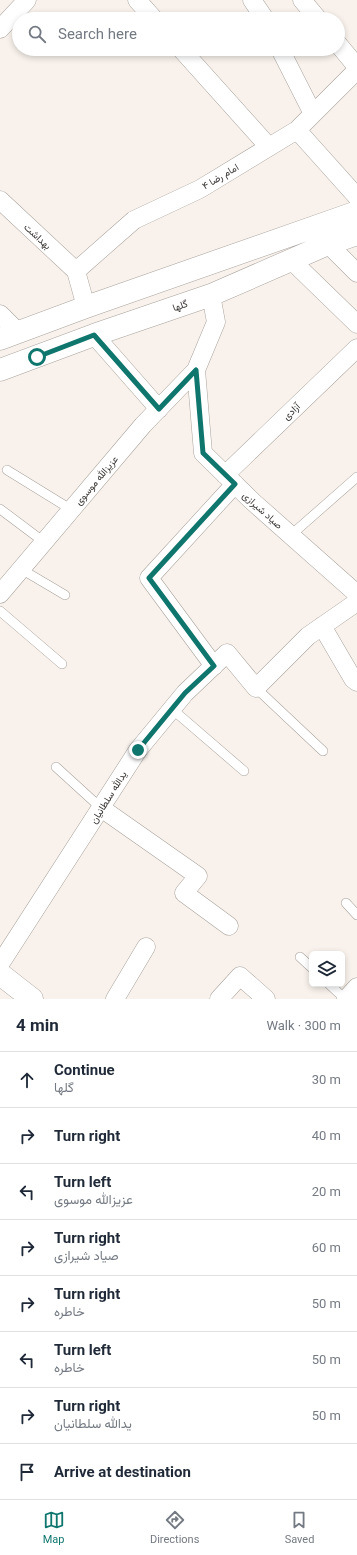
<!DOCTYPE html>
<html lang="en">
<head>
<meta charset="utf-8">
<style>
	:root { --surface:#fff; --page:#f2f2f3; --text:#1f2937; --muted:#747a83; --line:#e0e1e3; --accent:#0f766e }
	body { margin:0; font-family:Roboto,Vazirmatn,sans-serif; background:var(--page); color:var(--text) }
	.controls { position:absolute; right:12px; bottom:12px; display:grid; overflow:hidden; border-radius:6px; box-shadow:0 2px 6px #0003 }
	.controls button { width:36px; height:36px; display:grid; place-items:center; padding:0; border:0; border-bottom:1px solid var(--line); background:var(--surface); color:var(--text); font:20px sans-serif }
	.stop { position:absolute; width:12px; height:12px; margin:-9px; border:3px solid #0f766e; border-radius:50%; background:#fff }
	.stop.end { background:#0f766e; border-color:#fff; box-shadow:0 1px 4px #0008 }
	.list { margin:0; padding:0; list-style:none }
	h2 { display:flex; justify-content:space-between; align-items:center; height:52px; margin:0; padding:0 16px; font-size:17px }
	h2 small { font-size:13px; font-weight:400; color:var(--muted) }
	.list li { display:grid; grid-template-columns:26px 1fr auto; gap:12px; align-items:center; box-sizing:border-box; height:56px; padding:0 16px; border-top:1px solid var(--line) }
	.list b { display:block; font-size:15px; white-space:nowrap }
	.list p { margin:0; font-size:13px; white-space:nowrap; color:var(--muted) }
	.list em { font-size:13px; font-style:normal; color:var(--muted) }
	.icon { flex:none; width:22px; height:22px; fill:none; stroke:currentColor; stroke-width:2; stroke-linecap:round; stroke-linejoin:round }
	.map { position:relative; flex:none; width:357px; height:999px; overflow:hidden }
	.search { position:absolute; background:var(--surface); box-shadow:0 2px 6px #0003; left:12px; right:12px; top:12px; height:44px; display:flex; align-items:center; gap:10px; box-sizing:border-box; padding:0 14px; border-radius:22px; color:var(--muted); font-size:15px }
	.sheet { height:500px; background:var(--surface) }
	nav { display:flex; justify-content:space-around; align-items:center; box-sizing:border-box; height:56px; border-top:1px solid var(--line); background:var(--surface); font-size:11px; color:var(--muted) }
	nav a { display:grid; justify-items:center; gap:2px }
	nav .on { color:var(--accent) }
	.map>svg:first-child { display:block }
	.lines { fill:none; stroke-linecap:round; stroke-linejoin:round }
	.service-casing { stroke:#a9a39d; stroke-width:10 }
	.minor-casing { stroke:#a9a39d; stroke-width:19 }
	.tertiary-casing { stroke:#a9a39d; stroke-width:23 }
	.secondary-casing { stroke:#a9a39d; stroke-width:23 }
	.service { stroke:#fff; stroke-width:9 }
	.minor { stroke:#fff; stroke-width:18 }
	.tertiary { stroke:#fff; stroke-width:22 }
	.secondary { stroke:#fff; stroke-width:22 }
	.route { stroke:#0f766e; stroke-width:5 }
	.labels { text-anchor:middle; stroke-width:3; stroke-linejoin:round; paint-order:stroke }
	.street-label { font-size:10px; fill:#393634; stroke:#fff }
</style>
</head>
<body>
<div class="map">
<svg width="357" height="999" viewBox="0 0 357 999">
	<rect width="100%" height="100%" fill="#f9f2ec"/>
	<g class="lines">
		<g class="service-casing">
			<path id="service" d="M 7,470 L 72,510
				M 0,509 L 44,542
				M 291,535 L 357,477
				M 21,569 L 65,595
				M 0,611 L 62,664
				M 256,688 L 323,751
				M 172,709 L 244,771
				M 56,767 L 101,808
				M 346,903 L 357,915
				M 300,957 L 312,968
				M 329,984 L 345,999"/>
		</g>
		<g class="minor-casing">
			<path id="minor" d="M 137,0 L 154,19
				M 252,0 L 265,19
				M 302,0 L 318,19
				M 0,29 L 27,0
				M 338,44 L 357,67
				M 181,49 L 269,147
				M 280,49 L 313,114
				M 297,130 L 357,197
				M 0,200 L 76,271
				M 328,244 L 357,273
				M 291,260 L 357,324
				M 76,271 L 134,220 L 200,189 L 297,130 L 357,70
				M 76,271 L 86,307
				M 211,295 L 216,322 L 196,370 L 203,453 L 252,501 L 357,594
				M 0,314 L 18,332
				M 94,335 L 159,409
				M 225,475 L 357,348
				M 0,594 L 143,425 L 196,370
				M 322,626 L 353,679 L 357,682
				M 214,666 L 149,578 L 235,484
				M 101,808 L 198,876 L 184,893 L 229,926
				M 0,964 L 138,750 L 185,693 L 227,653 L 256,688 L 308,636 L 357,602
				M 115,999 L 146,947
				M 219,999 L 240,976 L 266,999
				M 346,999 L 357,987"/>
		</g>
		<g class="tertiary-casing">
			<path id="tertiary" d="M 0,974 L 32,999"/>
		</g>
		<g class="secondary-casing">
			<path id="secondary" d="M 0,339 L 86,307 L 357,212
				M 0,370 L 94,335 L 211,295 L 328,244 L 357,234"/>
		</g>
		<use href="#service" class="service"/>
		<use href="#minor" class="minor"/>
		<use href="#tertiary" class="tertiary"/>
		<use href="#secondary" class="secondary"/>
	</g>
	<g class="lines">
		<path class="route" d="M 37,357 L 94,335 L 159,409 L 196,370 L 203,453 L 235,484 L 149,578 L 214,666 L 185,693 L 138,750"/>
	</g>
	<g class="labels">
		<g class="street-label">
			<text transform="translate(220 176) rotate(-31)" y="4">امام رضا ۴</text>
			<text transform="translate(38 236) rotate(43)" y="4">بهداشت</text>
			<text transform="translate(180 305) rotate(-19)" y="4">گلها</text>
			<text transform="translate(291 411) rotate(-44)" y="4">آزادی</text>
			<text transform="translate(96 480) rotate(-50)" y="4">عزیزالله موسوی</text>
			<text transform="translate(263 510) rotate(42)" y="4">صیاد شیرازی</text>
			<text transform="translate(108 797) rotate(-58)" y="4">یدالله سلطانیان</text>
		</g>
	</g>
</svg>
<div class="controls">
<button><svg class="icon" aria-label="layers" viewBox="0 0 24 24"><path d="M12 4l9 5-9 5-9-5zM3 14l9 5 9-5"/></svg></button>
</div>
<div class="stop" style="left:37px;top:357px"></div>
<div class="stop end" style="left:138px;top:750px"></div>
<div class="search"><svg class="icon" aria-label="search" viewBox="0 0 24 24"><circle cx="10" cy="10" r="6"/><path d="M15 15l6 6"/></svg>Search here</div>
</div>
<section class="sheet">
<h2>4 min<small>Walk · 300 m</small></h2>
<ul class="list">
<li><svg class="icon" aria-label="ahead" viewBox="0 0 24 24"><path d="M12 20V5M6 11l6-6 6 6"/></svg><div><b>Continue</b><p>گلها</p></div><em>30 m</em></li>
<li><svg class="icon" aria-label="right" viewBox="0 0 24 24"><path d="M7 20v-9h11M14 6l5 5-5 5"/></svg><div><b>Turn right</b></div><em>40 m</em></li>
<li><svg class="icon" aria-label="left" viewBox="0 0 24 24"><path d="M17 20v-9H6M10 6l-5 5 5 5"/></svg><div><b>Turn left</b><p>عزیزالله موسوی</p></div><em>20 m</em></li>
<li><svg class="icon" aria-label="right" viewBox="0 0 24 24"><path d="M7 20v-9h11M14 6l5 5-5 5"/></svg><div><b>Turn right</b><p>صیاد شیرازی</p></div><em>60 m</em></li>
<li><svg class="icon" aria-label="right" viewBox="0 0 24 24"><path d="M7 20v-9h11M14 6l5 5-5 5"/></svg><div><b>Turn right</b><p>خاطره</p></div><em>50 m</em></li>
<li><svg class="icon" aria-label="left" viewBox="0 0 24 24"><path d="M17 20v-9H6M10 6l-5 5 5 5"/></svg><div><b>Turn left</b><p>خاطره</p></div><em>50 m</em></li>
<li><svg class="icon" aria-label="right" viewBox="0 0 24 24"><path d="M7 20v-9h11M14 6l5 5-5 5"/></svg><div><b>Turn right</b><p>یدالله سلطانیان</p></div><em>50 m</em></li>
<li><svg class="icon" aria-label="arrive" viewBox="0 0 24 24"><path d="M6 21V4h12l-3 4 3 4H6"/></svg><div><b>Arrive at destination</b></div></li>
</ul>
</section>
<nav>
<a class="on"><svg class="icon" aria-label="map" viewBox="0 0 24 24"><path d="M3 6l6-2 6 2 6-2v14l-6 2-6-2-6 2zM9 4v14M15 6v14"/></svg>Map</a>
<a><svg class="icon" aria-label="directions" viewBox="0 0 24 24"><path d="M12 3l9 9-9 9-9-9zM9 14v-3h6M13 9l2 2-2 2"/></svg>Directions</a>
<a><svg class="icon" aria-label="saved" viewBox="0 0 24 24"><path d="M7 4h10v16l-5-4-5 4z"/></svg>Saved</a>
</nav>
</body>
</html>
